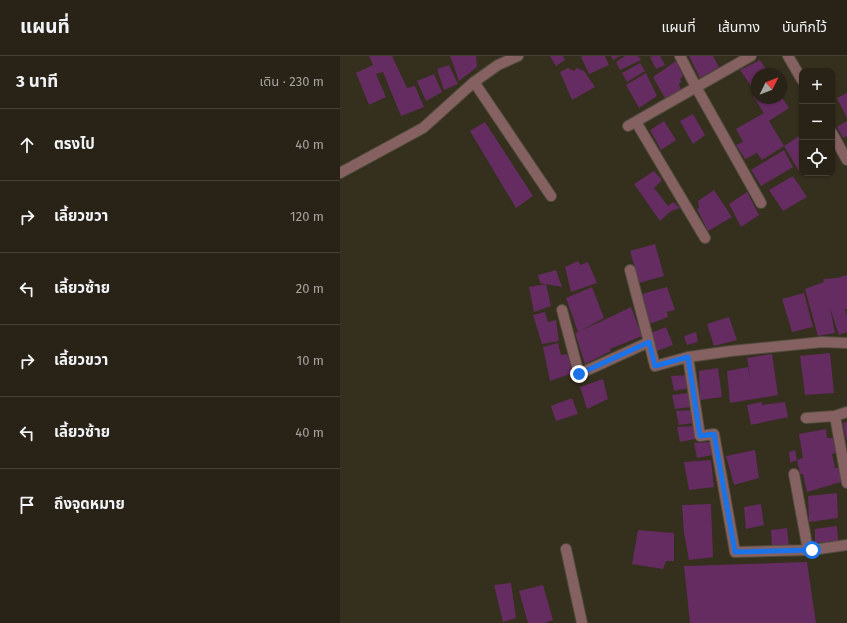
<!DOCTYPE html>
<html lang="th">
<head>
<meta charset="utf-8">
<style>
	:root { --surface:#282316; --page:#302b1f; --text:#f1f3f6; --muted:#a5a4a1; --line:#444035 }
	body { margin:0; font-family:"Fira Sans","Noto Sans Thai",sans-serif; background:var(--page); color:var(--text) }
	.controls { position:absolute; right:12px; top:12px; display:grid; overflow:hidden; border-radius:8px; box-shadow:0 1px 3px #0004 }
	.controls button { width:36px; height:36px; display:grid; place-items:center; padding:0; border:0; border-bottom:1px solid var(--line); background:var(--surface); color:var(--text); font:20px sans-serif }
	.compass { position:absolute; left:411px; top:12px; width:36px; height:36px; border-radius:50%; background:var(--surface); box-shadow:0 1px 3px #0004; rotate:47deg }
	.stop { position:absolute; width:12px; height:12px; margin:-9px; border:3px solid #1a73e8; border-radius:50%; background:#fff }
	.stop.end { background:#1a73e8; border-color:#fff; box-shadow:0 1px 4px #0008 }
	.list { margin:0; padding:0; list-style:none }
	h2 { display:flex; justify-content:space-between; align-items:center; height:52px; margin:0; padding:0 16px; font-size:17px }
	h2 small { font-size:13px; font-weight:400; color:var(--muted) }
	.list li { display:grid; grid-template-columns:26px 1fr auto; gap:12px; align-items:center; box-sizing:border-box; height:72px; padding:0 16px; border-top:1px solid var(--line) }
	.list b { display:block; font-size:15px; white-space:nowrap }
	.list em { font-size:13px; font-style:normal; color:var(--muted) }
	.icon { flex:none; width:22px; height:22px; fill:none; stroke:currentColor; stroke-width:2; stroke-linecap:round; stroke-linejoin:round }
	.map { position:relative; flex:none; width:507px; height:567px; overflow:hidden }
	header { display:flex; align-items:center; gap:24px; box-sizing:border-box; height:56px; padding:0 20px; background:var(--surface); border-bottom:1px solid var(--line) }
	header strong { font-size:19px }
	nav { display:flex; gap:22px; margin-inline-start:auto; font-size:14px }
	main { display:flex }
	aside { flex:1; background:var(--surface) }
	.map>svg:first-child { display:block }
	.building { fill:#642c60 }
	.lines { fill:none; stroke-linecap:round; stroke-linejoin:round }
	.minor-casing { stroke:#524d3d; stroke-width:12 }
	.minor { stroke:#866162; stroke-width:10 }
	.route { stroke:#1a73e8; stroke-width:5 }
</style>
</head>
<body>
<header>
<strong>แผนที่</strong>
<nav><a>แผนที่</a><a>เส้นทาง</a><a>บันทึกไว้</a></nav>
</header>
<main>
<aside>
<h2>3 นาที<small>เดิน · 230 m</small></h2>
<ul class="list">
<li><svg class="icon" aria-label="ahead" viewBox="0 0 24 24"><path d="M12 20V5M6 11l6-6 6 6"/></svg><div><b>ตรงไป</b></div><em>40 m</em></li>
<li><svg class="icon" aria-label="right" viewBox="0 0 24 24"><path d="M7 20v-9h11M14 6l5 5-5 5"/></svg><div><b>เลี้ยวขวา</b></div><em>120 m</em></li>
<li><svg class="icon" aria-label="left" viewBox="0 0 24 24"><path d="M17 20v-9H6M10 6l-5 5 5 5"/></svg><div><b>เลี้ยวซ้าย</b></div><em>20 m</em></li>
<li><svg class="icon" aria-label="right" viewBox="0 0 24 24"><path d="M7 20v-9h11M14 6l5 5-5 5"/></svg><div><b>เลี้ยวขวา</b></div><em>10 m</em></li>
<li><svg class="icon" aria-label="left" viewBox="0 0 24 24"><path d="M17 20v-9H6M10 6l-5 5 5 5"/></svg><div><b>เลี้ยวซ้าย</b></div><em>40 m</em></li>
<li><svg class="icon" aria-label="arrive" viewBox="0 0 24 24"><path d="M6 21V4h12l-3 4 3 4H6"/></svg><div><b>ถึงจุดหมาย</b></div></li>
</ul>
</aside>
<div class="map">
<svg width="507" height="567" viewBox="0 0 507 567">
	<rect width="100%" height="100%" fill="#352f1e"/>
	<path class="building" d="M 29,0 L 52,0 L 67,32 L 75,30 L 84,51 L 61,60 L 43,16 L 36,18 L 46,41 L 29,49 L 16,17 L 33,9 Z
		M 110,0 L 136,0 L 137,11 L 119,25 Z
		M 210,0 L 223,0 L 225,4 L 216,10 Z
		M 243,0 L 265,0 L 269,9 L 249,18 L 241,1 Z
		M 271,0 L 280,0 L 273,4 Z
		M 285,0 L 298,0 L 301,4 L 280,14 L 276,6 Z
		M 313,0 L 320,0 L 325,9 L 316,13 L 310,1 Z
		M 349,0 L 373,0 L 379,11 L 360,22 Z
		M 420,4 L 429,18 L 417,18 L 417,33 L 414,34 L 400,14 Z
		M 336,5 L 343,20 L 340,23 L 341,26 L 339,28 L 341,34 L 325,42 L 313,21 Z
		M 300,7 L 305,15 L 287,26 L 282,17 Z
		M 109,9 L 118,28 L 104,34 L 97,13 Z
		M 228,12 L 234,15 L 237,12 L 244,15 L 255,31 L 232,44 L 220,16 Z
		M 306,17 L 317,40 L 299,52 L 286,29 Z
		M 94,18 L 102,36 L 86,45 L 77,25 Z
		M 507,37 L 507,62 L 497,42 Z
		M 417,38 L 417,42 L 442,42 L 449,52 L 429,65 L 444,90 L 422,104 L 417,97 L 405,103 L 396,89 L 403,86 L 396,73 L 424,57 L 413,40 Z
		M 353,58 L 365,79 L 353,88 L 340,65 Z
		M 324,65 L 336,84 L 321,94 L 310,74 Z
		M 507,65 L 507,80 L 503,82 L 497,71 Z
		M 145,66 L 193,140 L 176,152 L 130,75 Z
		M 462,78 L 462,113 L 459,115 L 444,90 Z
		M 444,94 L 453,111 L 421,130 L 411,114 Z
		M 314,115 L 322,124 L 314,132 L 328,150 L 333,146 L 340,152 L 331,155 L 320,165 L 294,128 Z
		M 453,120 L 467,141 L 443,155 L 429,134 Z
		M 374,134 L 392,161 L 368,175 L 357,153 L 359,152 L 358,145 Z
		M 407,136 L 419,159 L 401,171 L 389,148 Z
		M 315,188 L 324,220 L 299,227 L 290,195 Z
		M 238,205 L 240,209 L 248,206 L 257,227 L 231,236 L 225,211 Z
		M 216,214 L 222,231 L 200,227 L 198,219 Z
		M 507,219 L 507,253 L 505,253 L 507,260 L 507,276 L 499,279 L 490,252 L 495,277 L 478,280 L 465,233 L 484,226 L 483,223 L 497,222 Z
		M 206,228 L 211,250 L 194,256 L 189,231 Z
		M 252,231 L 264,262 L 240,275 L 262,265 L 291,251 L 302,280 L 270,293 L 271,295 L 245,308 L 235,277 L 238,276 L 226,242 Z
		M 327,231 L 335,254 L 327,256 L 328,261 L 310,268 L 302,238 Z
		M 464,237 L 473,271 L 452,276 L 442,243 Z
		M 205,256 L 208,266 L 216,264 L 219,285 L 202,288 L 193,259 Z
		M 389,261 L 397,284 L 374,290 L 367,268 Z
		M 326,271 L 333,289 L 317,295 L 311,277 Z
		M 356,276 L 358,286 L 347,289 L 344,280 Z
		M 218,287 L 221,299 L 227,298 L 233,317 L 210,325 L 203,291 Z
		M 490,297 L 494,337 L 465,339 L 460,300 Z
		M 432,298 L 438,339 L 390,347 L 387,315 L 408,311 L 411,325 L 407,302 Z
		M 378,312 L 382,341 L 360,344 L 359,315 Z
		M 347,319 L 349,332 L 334,335 L 331,320 Z
		M 263,323 L 268,343 L 247,353 L 240,331 Z
		M 348,337 L 350,351 L 335,353 L 332,339 Z
		M 232,342 L 238,358 L 216,365 L 211,350 Z
		M 422,346 L 422,349 L 445,346 L 448,361 L 411,369 L 407,349 Z
		M 352,354 L 354,367 L 339,369 L 336,355 Z
		M 507,366 L 507,383 L 506,383 L 503,367 Z
		M 353,370 L 355,383 L 340,386 L 337,371 Z
		M 486,373 L 487,382 L 493,382 L 496,397 L 492,398 L 495,412 L 500,411 L 501,426 L 467,436 L 463,418 L 460,418 L 457,404 L 463,402 L 459,378 Z
		M 370,386 L 372,399 L 357,402 L 354,387 Z
		M 415,394 L 419,422 L 394,429 L 386,400 Z
		M 455,394 L 457,404 L 450,407 L 449,396 Z
		M 371,404 L 374,431 L 349,434 L 344,406 Z
		M 497,437 L 498,462 L 469,466 L 468,440 Z
		M 371,448 L 373,501 L 349,504 L 344,477 L 342,449 Z
		M 421,448 L 424,469 L 406,473 L 404,451 Z
		M 497,470 L 498,485 L 475,487 L 475,473 Z
		M 447,472 L 449,490 L 432,490 L 431,474 Z
		M 298,474 L 334,477 L 334,505 L 326,505 L 323,513 L 292,508 Z
		M 467,506 L 476,567 L 350,567 L 344,510 Z
		M 171,527 L 176,562 L 163,566 L 154,529 Z
		M 203,529 L 213,564 L 205,567 L 188,567 L 179,535 Z"/>
	<g class="lines">
		<g class="minor-casing">
			<path id="minor" d="M 340,0 L 356,31 L 421,147
				M 448,0 L 462,24
				M 134,26 L 211,140
				M 296,66 L 365,182
				M 288,70 L 411,0
				M 492,77 L 507,104
				M 0,117 L 83,72 L 134,26 L 158,9 L 178,0
				M 290,214 L 309,286
				M 222,254 L 239,318 L 309,286 L 315,310 L 348,301 L 391,295 L 482,286 L 507,287
				M 348,301 L 360,380 L 374,378 L 395,496 L 472,494 L 507,489
				M 495,360 L 507,427
				M 466,362 L 495,360 L 507,356
				M 454,418 L 468,494
				M 226,493 L 242,567"/>
		</g>
		<use href="#minor" class="minor"/>
	</g>
	<g class="lines">
		<path class="route" d="M 239,318 L 309,286 L 315,310 L 348,301 L 360,380 L 374,378 L 395,496 L 472,494"/>
	</g>
</svg>
<div class="controls">
<button>+</button>
<button>−</button>
<button><svg class="icon" aria-label="locate" viewBox="0 0 24 24"><circle cx="12" cy="12" r="6"/><path d="M12 2v4M12 18v4M2 12h4M18 12h4"/></svg></button>
</div>
<svg class="compass" viewBox="-18 -18 36 36"><path d="M0-13l5 13h-10z" fill="#e53935"/><path d="M0 13l5-13h-10z" fill="#a5a4a1"/></svg>
<div class="stop" style="left:472px;top:494px"></div>
<div class="stop end" style="left:239px;top:318px"></div>
</div>
</main>
</body>
</html>
